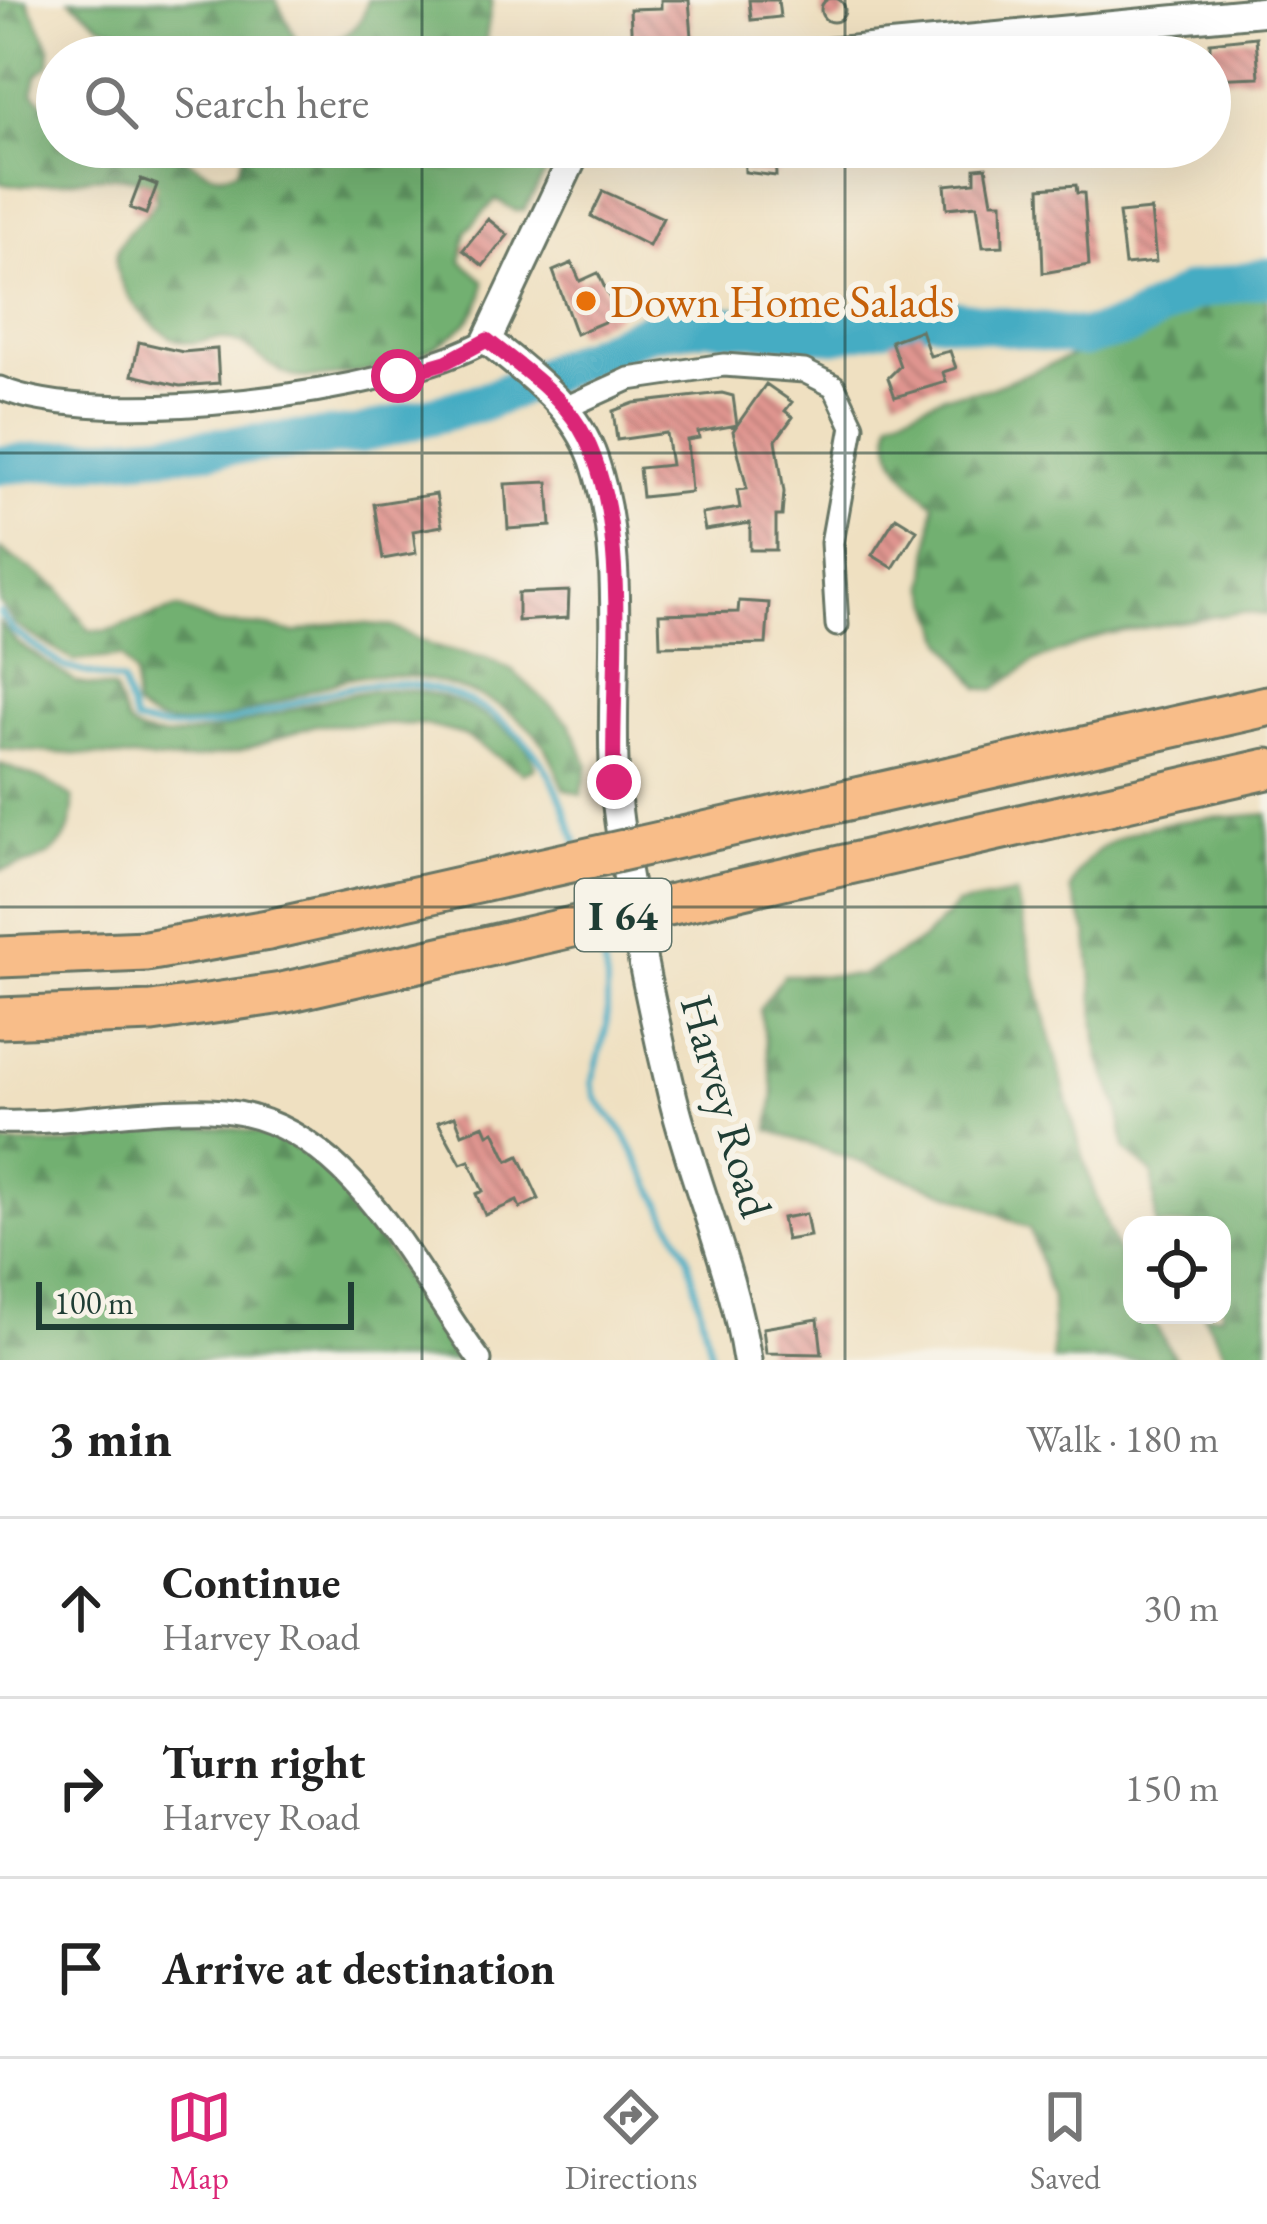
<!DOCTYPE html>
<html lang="en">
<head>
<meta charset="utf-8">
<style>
	:root { --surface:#fff; --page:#f2f2f2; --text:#222; --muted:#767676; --line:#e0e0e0; --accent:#db2777 }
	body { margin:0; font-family:"EB Garamond",serif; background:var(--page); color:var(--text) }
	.controls { position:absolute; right:36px; bottom:36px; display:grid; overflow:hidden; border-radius:24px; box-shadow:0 12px 48px #0002 }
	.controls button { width:108px; height:108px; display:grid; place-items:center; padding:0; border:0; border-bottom:3px solid var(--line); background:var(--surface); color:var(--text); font:60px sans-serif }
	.scale { position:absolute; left:36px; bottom:30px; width:318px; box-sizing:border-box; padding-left:12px; border:6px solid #1f3d34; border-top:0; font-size:33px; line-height:42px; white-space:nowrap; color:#1f3d34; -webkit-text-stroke:9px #f7f3e8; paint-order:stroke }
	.stop { position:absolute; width:36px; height:36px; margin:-27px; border:9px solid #db2777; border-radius:50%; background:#fff }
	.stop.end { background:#db2777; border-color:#fff; box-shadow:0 3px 12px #0008 }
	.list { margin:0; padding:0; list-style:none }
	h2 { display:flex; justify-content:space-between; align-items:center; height:156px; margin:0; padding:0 48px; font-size:51px }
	h2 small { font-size:39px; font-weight:400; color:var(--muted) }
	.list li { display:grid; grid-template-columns:78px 1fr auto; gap:36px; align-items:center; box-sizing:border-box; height:180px; padding:0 48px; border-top:3px solid var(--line) }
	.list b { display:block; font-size:45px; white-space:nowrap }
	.list p { margin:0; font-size:39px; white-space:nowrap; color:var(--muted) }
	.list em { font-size:39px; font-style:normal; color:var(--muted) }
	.icon { flex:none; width:66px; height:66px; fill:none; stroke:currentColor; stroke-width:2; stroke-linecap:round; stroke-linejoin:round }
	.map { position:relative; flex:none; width:1267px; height:1360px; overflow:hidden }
	.search { position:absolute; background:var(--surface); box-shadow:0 12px 48px #0002; left:36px; right:36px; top:36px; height:132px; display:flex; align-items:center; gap:30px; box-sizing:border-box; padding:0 42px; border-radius:66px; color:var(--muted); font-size:45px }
	.sheet { height:696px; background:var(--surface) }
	nav { display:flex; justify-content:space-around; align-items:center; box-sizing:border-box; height:168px; border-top:3px solid var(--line); background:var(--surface); font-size:33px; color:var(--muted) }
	nav a { display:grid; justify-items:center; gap:6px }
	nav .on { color:var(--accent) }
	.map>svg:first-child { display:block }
	.forest { fill:url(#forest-firs); stroke:#487652; stroke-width:3 }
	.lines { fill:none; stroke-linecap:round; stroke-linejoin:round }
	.stream { stroke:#44acc3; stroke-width:6 }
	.river { stroke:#44acc3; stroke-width:39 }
	.building { fill:url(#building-back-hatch) }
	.minor-casing { stroke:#687665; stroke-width:27 }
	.tertiary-casing { stroke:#687665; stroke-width:33 }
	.motorway-casing { stroke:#687665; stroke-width:45 }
	.minor { stroke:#fff; stroke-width:21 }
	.tertiary { stroke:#fff; stroke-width:27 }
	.motorway { stroke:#f8bd89; stroke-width:39 }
	.motorway-bridge-casing { stroke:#687665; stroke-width:45; stroke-linecap:butt }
	.motorway-bridge { stroke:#f8bd89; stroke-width:39 }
	.route { stroke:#db2777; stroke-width:15 }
	.grid { fill:none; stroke:#1f3d34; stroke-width:3; stroke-opacity:0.55 }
	.food-dot { fill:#e8710a; stroke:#f7f3e8; stroke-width:4.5 }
	.labels { text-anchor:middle; stroke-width:12; stroke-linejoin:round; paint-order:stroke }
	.shield { fill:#f7f3e8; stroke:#60746a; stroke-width:3 }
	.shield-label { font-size:42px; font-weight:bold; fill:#1f3d34 }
	.food-label { font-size:45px; fill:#c56008; stroke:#f7f3e8; text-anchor:start }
	.street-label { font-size:45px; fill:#1f3d34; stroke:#f7f3e8 }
</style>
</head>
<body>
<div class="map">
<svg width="1267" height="1360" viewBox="0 0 1267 1360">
	<defs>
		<pattern id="forest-firs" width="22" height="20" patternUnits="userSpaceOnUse" patternTransform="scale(3)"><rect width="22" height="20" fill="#72b071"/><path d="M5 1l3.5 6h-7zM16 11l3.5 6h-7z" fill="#5d905e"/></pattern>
		<pattern id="building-back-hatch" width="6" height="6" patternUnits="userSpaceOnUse" patternTransform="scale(3)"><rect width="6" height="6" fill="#e09590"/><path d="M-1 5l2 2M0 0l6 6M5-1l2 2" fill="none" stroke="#b57b76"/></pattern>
	</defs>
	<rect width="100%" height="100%" fill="#f7f3e8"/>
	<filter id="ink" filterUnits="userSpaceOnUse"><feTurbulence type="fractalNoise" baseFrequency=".00833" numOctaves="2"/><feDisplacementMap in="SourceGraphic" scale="24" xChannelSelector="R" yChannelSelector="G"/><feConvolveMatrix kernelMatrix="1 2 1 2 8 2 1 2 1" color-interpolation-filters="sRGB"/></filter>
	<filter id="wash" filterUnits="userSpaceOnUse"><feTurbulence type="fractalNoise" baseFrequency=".004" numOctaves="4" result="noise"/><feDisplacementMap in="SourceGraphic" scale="48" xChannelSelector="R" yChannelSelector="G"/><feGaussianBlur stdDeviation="2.7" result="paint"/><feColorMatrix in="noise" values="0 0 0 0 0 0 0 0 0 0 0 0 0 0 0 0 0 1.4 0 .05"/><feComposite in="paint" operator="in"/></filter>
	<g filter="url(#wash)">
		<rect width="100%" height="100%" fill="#efe0c1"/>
		<path class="forest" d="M 0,0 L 27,0 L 50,47 L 49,64 L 37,75 L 32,92 L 57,115 L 57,147 C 90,147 129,141 161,147 C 187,152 210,188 238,169 L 247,147 L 560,147 L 524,210 L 516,211 L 496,199 L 466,232 L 461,261 L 484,281 C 484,351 353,382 297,377 C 271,374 253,343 225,339 C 209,336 195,346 180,341 C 150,331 99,275 122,241 C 131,226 148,217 157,200 C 145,151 40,196 0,183 Z
			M 70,0 L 276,0 L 300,47 C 328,50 365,30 367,0 L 492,0 L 483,57 L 210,57 L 101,25 Z
			M 1246,286 L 1267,286 L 1267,615 L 1241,612 L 1105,634 L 1037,660 L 993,690 L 979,688 L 945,641 L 926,586 L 934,504 C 909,481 882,456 891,419 L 945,395 L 985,390 L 1077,354 L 1111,349 L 1168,315 Z
			M 0,549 L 59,588 L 89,630 L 106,631 L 178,608 L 217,624 L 265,626 L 294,633 L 341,622 L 390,626 L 435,647 L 486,658 L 513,671 L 570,724 L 588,765 L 581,795 L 565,789 C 558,776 553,759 545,747 C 529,722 499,704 472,693 C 436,679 402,672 363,676 C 306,683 182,757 135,707 L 135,676 L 121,656 L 74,661 L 15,625 L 0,603 Z
			M 0,623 L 17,643 L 77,683 L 113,689 C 124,704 120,727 141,733 C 162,740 184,735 205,732 C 311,713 392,653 494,722 C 512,734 532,746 535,768 L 523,773 L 464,735 L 422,724 L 315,725 L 238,752 L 180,761 L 0,749 Z
			M 0,764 L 48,782 L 73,798 C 74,852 45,861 0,870 Z
			M 1267,814 L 1267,1360 L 1229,1360 L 1204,1315 L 1222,1315 L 1222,1225 L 1156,1225 L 1153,1174 L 1125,1149 L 1119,1109 L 1099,1058 L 1088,934 L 1070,890 C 1095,815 1204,820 1267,814 Z
			M 1016,894 C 1038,992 1062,1088 1091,1183 C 1104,1224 1132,1276 1132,1315 L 1149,1315 L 1176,1360 L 1053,1360 L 1052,1298 L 1030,1229 L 973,1202 L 769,1130 L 774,1093 L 760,1009 L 784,975 L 860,976 L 921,941 L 957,905 Z
			M 232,1128 C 258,1132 280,1139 302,1151 C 349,1175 423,1312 455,1360 L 0,1360 L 0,1144 L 70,1144 L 145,1130 Z"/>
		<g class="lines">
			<path class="stream" d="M 0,613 L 13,631 L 65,667 L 122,682 L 135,723 C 260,753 342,639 472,703 C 538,736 555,778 577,844
				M 587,874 L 594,908
				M 599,933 L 607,982 L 607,1025 L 592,1083 L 596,1098 L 624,1133 L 688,1256 L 712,1360"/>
			<path class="river" d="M 0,465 L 358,435 L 486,401 L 648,331 L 709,324 L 835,334 L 928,315 L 1084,338 L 1129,326 L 1189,292 L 1267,277"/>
		</g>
		<g id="blocks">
			<path class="building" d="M821 10a12 12 0 1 1 24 0a12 12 0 1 1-24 0Z
				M 661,0 L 689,0 L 692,37 L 632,48 L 630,9 L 661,8 Z
				M 749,0 L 778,0 L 780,17 L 751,20 Z
				M 1256,37 L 1259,77 L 1210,79 L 1210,42 Z
				M 744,147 L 775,147 L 776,176 L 745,172 Z
				M 986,167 L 992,202 L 1002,202 L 1003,246 L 983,247 L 977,205 L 947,208 L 945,185 L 975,182 L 975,168 Z
				M 141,179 L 157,185 L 146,214 L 130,208 Z
				M 1076,185 L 1077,193 L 1084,193 L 1089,265 L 1043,273 L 1040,188 Z
				M 603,191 L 663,218 L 649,246 L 591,216 Z
				M 1151,210 L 1156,262 L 1125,265 L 1119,213 Z
				M 488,219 L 508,235 L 483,266 L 463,250 Z
				M 572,263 L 580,281 L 598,273 L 618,316 L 576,334 L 553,271 Z
				M 921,330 L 930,356 L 950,351 L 956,368 L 943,372 L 946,382 L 895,397 L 888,378 L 900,366 L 891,341 Z
				M 139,342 L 183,352 L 217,349 L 219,383 L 180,386 L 132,375 Z
				M 766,384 L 792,402 L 785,411 L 793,417 L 776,440 L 784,492 L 782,516 L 776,516 L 776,550 L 750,550 L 750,523 L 705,530 L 702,514 L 740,508 L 737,490 L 747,489 L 733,431 L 737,425 L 698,432 L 699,438 L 687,440 L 691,492 L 642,497 L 639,468 L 671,465 L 666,433 L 617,440 L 613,411 L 634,403 L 722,393 L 733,396 L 737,425 Z
				M 548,482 L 551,526 L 508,529 L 505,484 Z
				M 436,494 L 442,526 L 413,531 L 416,553 L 383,559 L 374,504 Z
				M 896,517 L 917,530 L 893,568 L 872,555 Z
				M 569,591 L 568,618 L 518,621 L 518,593 Z
				M 739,601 L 769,603 L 766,644 L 660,646 L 659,614 L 738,612 Z
				M 455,1116 L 462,1134 L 484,1125 L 488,1134 L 494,1131 L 508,1161 L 519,1156 L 539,1199 L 520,1208 L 517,1201 L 485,1215 L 476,1194 L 483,1191 L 469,1161 L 461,1164 L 438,1122 Z
				M 806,1214 L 810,1236 L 786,1240 L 782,1218 Z
				M 818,1319 L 822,1354 L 766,1353 L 763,1328 Z"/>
		</g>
	</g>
	<g filter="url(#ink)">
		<use href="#blocks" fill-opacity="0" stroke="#687665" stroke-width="3"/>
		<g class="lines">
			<g class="minor-casing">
				<path id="minor" d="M 0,388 C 98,431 394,394 487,340
					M 565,408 L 629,379 L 724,365 L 804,371 L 834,386 L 853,426 L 832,543 L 837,625
					M 0,1122 C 70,1124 140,1108 210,1110 C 347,1114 408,1264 480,1360"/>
			</g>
			<g class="tertiary-casing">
				<path id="tertiary" d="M 778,57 L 1267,11
					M 578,147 L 487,340 C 529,374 576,407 594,460 C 633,574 602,703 619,822 C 632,914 651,1008 673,1098 C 695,1187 733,1269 747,1360"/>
			</g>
			<g class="motorway-casing">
				<path id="motorway" d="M 950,777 L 1267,706
					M 963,838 L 1267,769
					M 0,957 L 146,951 L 268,930
					M 0,1018 L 152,1012 L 282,993"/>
			</g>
			<use href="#minor" class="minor"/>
			<use href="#tertiary" class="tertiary"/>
			<use href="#motorway" class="motorway"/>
			<g class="motorway-bridge-casing">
				<path id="motorway-bridge" d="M 268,930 L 950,777
					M 282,993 L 963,838"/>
			</g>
			<use href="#motorway-bridge" class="motorway-bridge"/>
		</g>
	</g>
	<g class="lines" filter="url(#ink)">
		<path class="route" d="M 398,376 L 446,362 L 487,340 C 519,366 558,392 580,428 C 634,518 610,680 614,782"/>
	</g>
	<path class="grid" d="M 422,0 L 422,57M 845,0 L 845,57M 422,147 L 422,1360M 845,147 L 845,1360M 0,453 L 1267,453M 0,907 L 1267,907"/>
	<circle class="food-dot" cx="586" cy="301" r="12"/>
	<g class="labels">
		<rect class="shield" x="575" y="879" width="96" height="72" rx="9"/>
		<g class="shield-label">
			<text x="623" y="930">I 64</text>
		</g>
		<g class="food-label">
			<text x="610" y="317">Down Home Salads</text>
		</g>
		<g class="street-label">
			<text transform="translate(727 1106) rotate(74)" y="16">Harvey Road</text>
		</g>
	</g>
</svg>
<div class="controls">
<button><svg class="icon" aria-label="locate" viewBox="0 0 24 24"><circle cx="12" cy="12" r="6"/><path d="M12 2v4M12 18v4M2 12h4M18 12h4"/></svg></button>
</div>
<div class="scale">100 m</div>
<div class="stop" style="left:398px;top:376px"></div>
<div class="stop end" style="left:614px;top:782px"></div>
<div class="search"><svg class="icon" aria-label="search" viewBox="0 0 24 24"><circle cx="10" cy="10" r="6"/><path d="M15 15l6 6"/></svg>Search here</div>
</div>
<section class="sheet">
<h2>3 min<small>Walk · 180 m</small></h2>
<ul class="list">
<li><svg class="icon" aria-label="ahead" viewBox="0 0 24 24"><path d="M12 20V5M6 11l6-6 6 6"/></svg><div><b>Continue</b><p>Harvey Road</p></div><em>30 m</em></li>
<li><svg class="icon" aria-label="right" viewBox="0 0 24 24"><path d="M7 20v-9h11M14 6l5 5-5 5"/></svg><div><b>Turn right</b><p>Harvey Road</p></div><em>150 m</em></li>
<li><svg class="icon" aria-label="arrive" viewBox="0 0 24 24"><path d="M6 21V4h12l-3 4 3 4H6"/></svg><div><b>Arrive at destination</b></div></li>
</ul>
</section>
<nav>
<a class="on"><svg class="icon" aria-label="map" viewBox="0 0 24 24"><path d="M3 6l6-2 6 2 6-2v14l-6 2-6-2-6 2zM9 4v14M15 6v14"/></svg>Map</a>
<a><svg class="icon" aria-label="directions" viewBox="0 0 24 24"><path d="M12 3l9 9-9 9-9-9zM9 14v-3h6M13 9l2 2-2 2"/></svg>Directions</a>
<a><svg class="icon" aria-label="saved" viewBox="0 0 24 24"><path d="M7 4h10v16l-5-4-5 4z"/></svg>Saved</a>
</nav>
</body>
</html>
